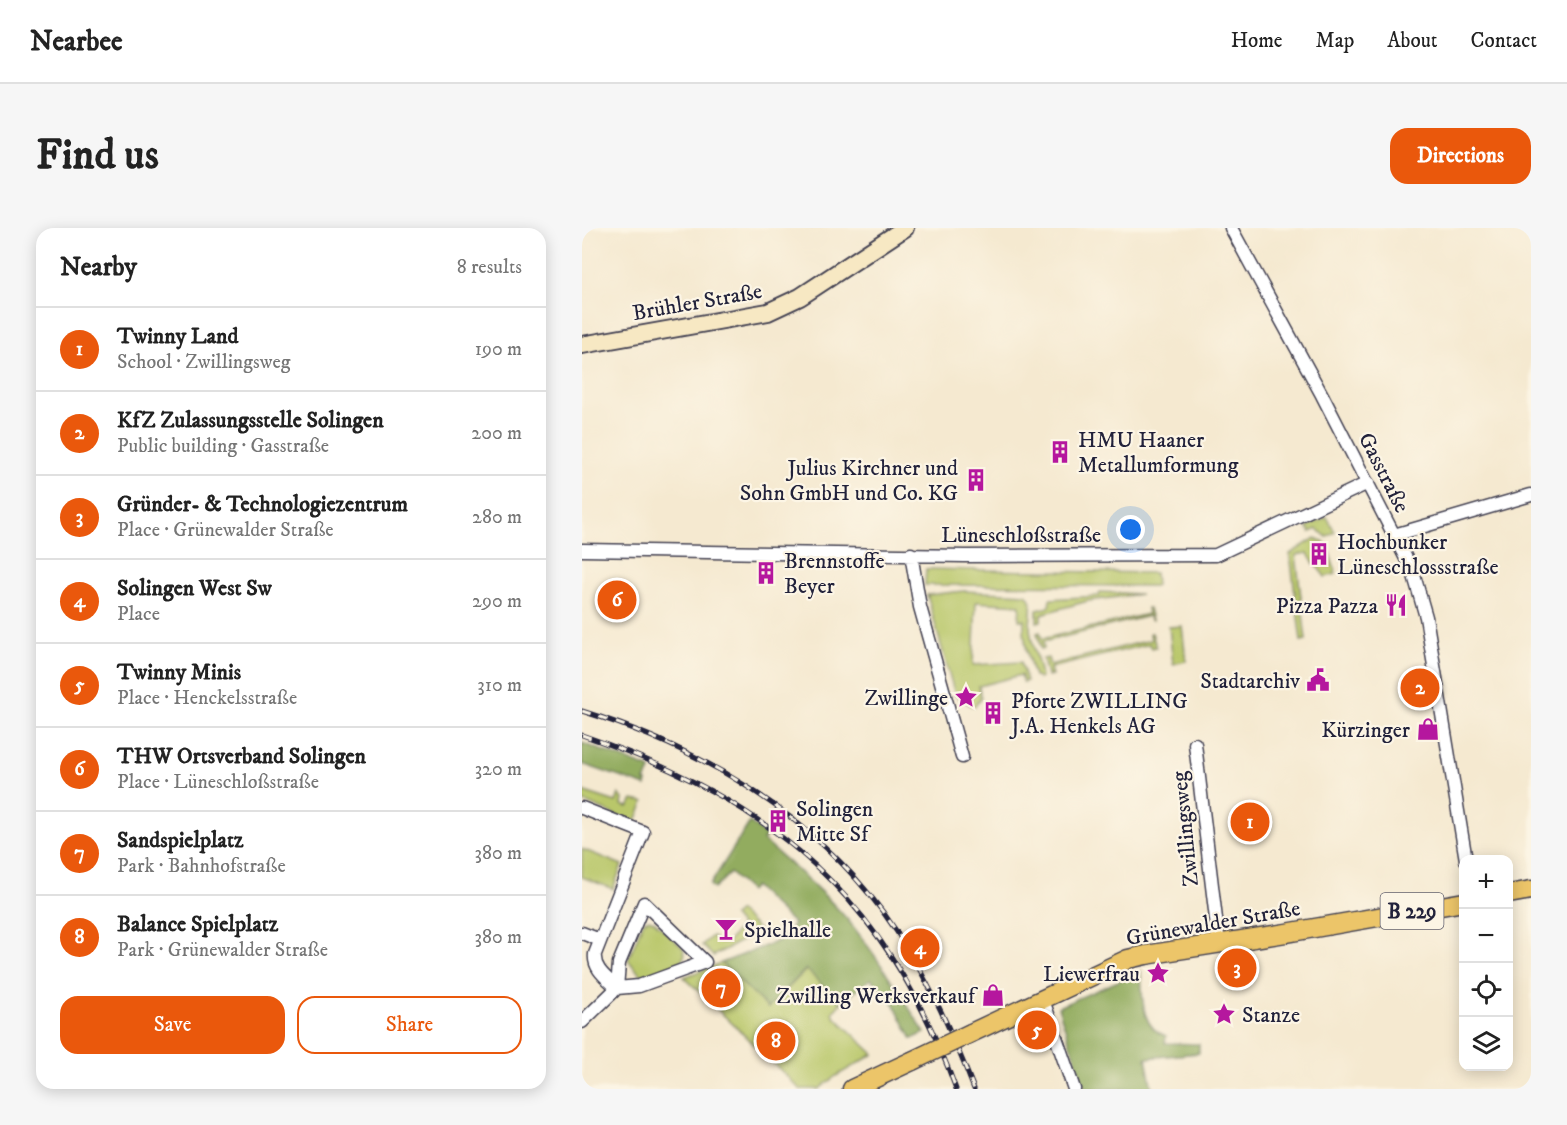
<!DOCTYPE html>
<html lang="en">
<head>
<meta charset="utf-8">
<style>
	:root { --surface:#fff; --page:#f6f6f6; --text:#222; --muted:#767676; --line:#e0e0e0; --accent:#ea580c }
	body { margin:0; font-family:"IM FELL DW Pica",serif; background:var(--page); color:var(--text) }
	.controls { position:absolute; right:18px; bottom:18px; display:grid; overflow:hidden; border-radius:12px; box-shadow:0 3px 15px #0003 }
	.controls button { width:54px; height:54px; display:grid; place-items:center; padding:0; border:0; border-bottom:2px solid var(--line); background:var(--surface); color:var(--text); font:30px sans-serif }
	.you { position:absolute; left:549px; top:302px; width:21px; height:21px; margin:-15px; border:4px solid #fff; border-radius:50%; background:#1a73e8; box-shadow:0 0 0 9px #1a73e833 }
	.badge { display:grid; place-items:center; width:39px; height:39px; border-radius:50%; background:var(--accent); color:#fff; font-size:20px; font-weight:700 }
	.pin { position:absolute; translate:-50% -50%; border:3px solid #fff; box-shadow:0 2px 6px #0006 }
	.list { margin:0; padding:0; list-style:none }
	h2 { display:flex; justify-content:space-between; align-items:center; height:78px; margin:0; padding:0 24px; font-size:26px }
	h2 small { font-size:20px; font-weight:400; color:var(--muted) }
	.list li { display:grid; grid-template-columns:39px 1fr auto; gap:18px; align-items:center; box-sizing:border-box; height:84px; padding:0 24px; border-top:2px solid var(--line) }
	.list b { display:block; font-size:22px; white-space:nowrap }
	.list p { margin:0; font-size:20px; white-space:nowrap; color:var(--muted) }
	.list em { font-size:20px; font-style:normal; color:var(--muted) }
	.actions { display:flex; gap:12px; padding:18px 24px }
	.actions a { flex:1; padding:14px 0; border:2px solid var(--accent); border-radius:18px; text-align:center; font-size:21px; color:var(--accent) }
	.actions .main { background:var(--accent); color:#fff }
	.icon { flex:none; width:33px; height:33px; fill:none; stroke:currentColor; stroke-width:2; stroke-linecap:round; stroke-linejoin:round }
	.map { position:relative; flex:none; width:949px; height:861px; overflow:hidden; border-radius:18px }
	header { display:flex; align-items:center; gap:36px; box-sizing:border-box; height:84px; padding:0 30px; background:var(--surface); border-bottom:2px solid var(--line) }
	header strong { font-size:28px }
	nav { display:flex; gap:33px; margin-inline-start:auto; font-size:21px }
	.intro { display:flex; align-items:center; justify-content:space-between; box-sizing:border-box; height:144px; padding:0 36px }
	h1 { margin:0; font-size:42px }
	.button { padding:15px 27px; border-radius:18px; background:var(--accent); color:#fff; font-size:21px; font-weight:700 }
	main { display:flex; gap:36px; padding:0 36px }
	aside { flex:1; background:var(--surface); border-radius:18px; box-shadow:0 3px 15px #0003 }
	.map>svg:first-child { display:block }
	.green { fill:#b9c76a; stroke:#6e7452; stroke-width:1.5 }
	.forest { fill:#92ac5e; stroke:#5a674c; stroke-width:1.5 }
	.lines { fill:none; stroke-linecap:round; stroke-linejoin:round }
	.minor-casing { stroke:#424051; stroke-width:15 }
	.secondary-casing { stroke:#424051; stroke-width:20 }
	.primary-casing { stroke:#424051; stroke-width:21 }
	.minor { stroke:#fff; stroke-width:12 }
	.secondary { stroke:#f7e8c3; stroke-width:16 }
	.primary { stroke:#ecc569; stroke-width:18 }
	.rail-casing { stroke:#22223b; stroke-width:5 }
	.rail { stroke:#fcf5e5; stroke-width:3; stroke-dasharray:9; stroke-linecap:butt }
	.primary-bridge-casing { stroke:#424051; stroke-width:21; stroke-linecap:butt }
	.primary-bridge { stroke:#ecc569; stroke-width:18 }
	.labels { text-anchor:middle; stroke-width:4.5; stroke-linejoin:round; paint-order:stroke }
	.shield { fill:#fcf5e5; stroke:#63616e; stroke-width:1.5 }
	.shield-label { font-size:21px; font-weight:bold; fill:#22223b }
	.street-label { font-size:22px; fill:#22223b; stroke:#fcf5e5 }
	.poi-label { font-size:22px; fill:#22223b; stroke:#fcf5e5; text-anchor:start }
</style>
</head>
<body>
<header>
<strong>Nearbee</strong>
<nav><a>Home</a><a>Map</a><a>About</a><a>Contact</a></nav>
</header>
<div class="intro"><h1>Find us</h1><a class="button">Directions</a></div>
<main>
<aside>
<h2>Nearby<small>8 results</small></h2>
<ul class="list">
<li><span class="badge">1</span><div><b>Twinny Land</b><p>School · Zwillingsweg</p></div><em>190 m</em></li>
<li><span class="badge">2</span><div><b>KfZ Zulassungsstelle Solingen</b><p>Public building · Gasstraße</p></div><em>200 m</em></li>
<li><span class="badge">3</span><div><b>Gründer- &amp; Technologiezentrum</b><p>Place · Grünewalder Straße</p></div><em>280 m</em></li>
<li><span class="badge">4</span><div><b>Solingen West Sw</b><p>Place</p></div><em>290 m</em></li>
<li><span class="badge">5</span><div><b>Twinny Minis</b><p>Place · Henckelsstraße</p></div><em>310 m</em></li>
<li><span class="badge">6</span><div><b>THW Ortsverband Solingen</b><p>Place · Lüneschloßstraße</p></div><em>320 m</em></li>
<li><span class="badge">7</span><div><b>Sandspielplatz</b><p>Park · Bahnhofstraße</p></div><em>380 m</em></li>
<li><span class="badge">8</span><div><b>Balance Spielplatz</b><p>Park · Grünewalder Straße</p></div><em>380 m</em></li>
</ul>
<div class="actions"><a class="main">Save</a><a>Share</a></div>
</aside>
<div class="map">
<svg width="949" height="861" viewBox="0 0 949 861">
	<rect width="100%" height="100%" fill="#fcf5e5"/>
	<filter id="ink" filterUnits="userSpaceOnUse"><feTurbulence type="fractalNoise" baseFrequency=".0167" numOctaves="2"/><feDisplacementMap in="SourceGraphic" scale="12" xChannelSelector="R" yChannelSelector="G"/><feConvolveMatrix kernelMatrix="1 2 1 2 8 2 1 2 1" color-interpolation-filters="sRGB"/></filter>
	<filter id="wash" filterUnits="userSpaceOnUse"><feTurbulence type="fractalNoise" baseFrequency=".008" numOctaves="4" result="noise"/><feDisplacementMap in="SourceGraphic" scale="24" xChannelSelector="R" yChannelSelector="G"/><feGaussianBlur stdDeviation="1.35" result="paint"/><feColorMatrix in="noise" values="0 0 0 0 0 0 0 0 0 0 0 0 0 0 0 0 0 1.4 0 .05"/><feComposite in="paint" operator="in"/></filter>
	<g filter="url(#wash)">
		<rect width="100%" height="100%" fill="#f5e9d0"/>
		<path class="green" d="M 745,289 L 753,304 L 745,309 L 735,301 L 728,304 L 725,299 Z
			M 733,310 L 745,316 L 754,346 L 743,349 C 738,341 729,334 726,325 L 714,327 L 724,412 L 719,413 L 708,326 Z
			M 344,341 L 573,345 L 574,358 L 343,357 Z
			M 382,363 L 444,366 C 453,374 448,387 448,398 C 448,415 458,433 459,450 L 457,451 L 452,448 C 446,429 441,413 442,392 L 437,392 L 438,377 L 394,374 L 391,437 L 439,434 L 445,453 L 441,454 L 439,447 L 397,458 L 399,470 L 393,478 L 390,478 L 373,467 L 345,367 Z
			M 518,364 L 559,366 L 506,373 L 459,386 L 459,393 L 455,394 L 455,382 L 467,379 L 468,371 L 517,368 Z
			M 565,380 L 567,380 L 570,392 L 568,392 L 567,388 L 461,414 L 462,420 L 459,421 L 455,405 L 458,404 L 460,411 L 566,386 Z
			M 600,398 L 604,433 L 591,436 L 587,399 Z
			M 568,405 L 570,405 L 574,419 L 570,420 L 568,416 L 468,440 L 470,447 L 465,448 L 461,431 L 466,430 L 468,437 L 569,412 Z
			M 0,563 L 34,574 L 37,566 L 41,571 L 40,577 L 46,579 L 51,572 L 62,574 L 53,595 L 0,573 Z
			M 0,621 L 40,637 L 31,661 L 0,649 Z
			M 157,683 L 178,703 L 131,728 L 120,717 L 130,708 L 138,715 L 145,715 L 159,698 L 151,688 Z
			M 67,691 L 72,693 L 101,720 L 103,727 L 99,733 L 65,750 L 56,744 L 46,732 L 60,697 L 62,693 Z
			M 139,735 L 186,780 L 225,741 L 259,775 L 251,784 L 253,789 L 292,826 L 254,848 L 237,861 L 218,861 L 102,749 Z"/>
		<path class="forest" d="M 0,515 L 69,541 L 63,553 L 65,554 L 64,558 L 0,536 Z
			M 168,594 L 184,608 L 181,612 C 209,637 240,662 265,691 C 294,726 318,766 343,805 L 330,811 L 308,769 L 289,751 L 259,775 L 224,741 L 186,780 L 139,735 L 196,713 L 212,696 L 172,658 L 168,663 L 148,645 L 132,661 L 128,657 Z
			M 559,743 C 561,767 557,799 584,808 L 583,815 L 617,816 L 617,825 L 564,830 L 570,861 L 503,861 L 476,779 Z"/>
	</g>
	<g filter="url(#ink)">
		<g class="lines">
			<g class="minor-casing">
				<path id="minor" d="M 649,0 L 740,167 L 831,344 L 844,389 L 884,632
					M 812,307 L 949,267
					M 0,322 L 383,328 L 634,327 L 786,255
					M 329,326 L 338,379 L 380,529
					M 613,516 L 637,716
					M 0,580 L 61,604 L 13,726 C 11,741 25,750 35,760
					M 0,705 L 18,712
					M 461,772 L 492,861
					M 0,794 L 35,760 L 57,758 L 123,734 L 62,675 L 37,735 L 35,760"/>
			</g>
			<g class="secondary-casing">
				<path id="secondary" d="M 0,117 L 186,84 L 218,69 L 323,0"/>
			</g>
			<g class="primary-casing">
				<path id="primary" d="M 927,666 L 949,662
					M 389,805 L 546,731 L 564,727 L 704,705 L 882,674
					M 270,861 L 330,833"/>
			</g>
			<use href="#minor" class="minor"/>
			<use href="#secondary" class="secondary"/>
			<use href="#primary" class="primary"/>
			<g class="rail-casing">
				<path id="rail" d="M 0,483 C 118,520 227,584 301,684 C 340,737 368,799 392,861
					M 0,507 C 190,572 305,670 374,861"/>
			</g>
			<use href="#rail" class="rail"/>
			<g class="primary-bridge-casing">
				<path id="primary-bridge" d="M 330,833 L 389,805"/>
			</g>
			<use href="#primary-bridge" class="primary-bridge"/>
		</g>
	</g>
	<defs>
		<g id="building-bare" transform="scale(1.8)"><path d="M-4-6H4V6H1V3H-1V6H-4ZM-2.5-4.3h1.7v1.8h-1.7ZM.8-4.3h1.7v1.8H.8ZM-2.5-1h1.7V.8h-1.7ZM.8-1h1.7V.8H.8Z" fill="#b5179e" stroke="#fcf5e5" stroke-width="2.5" paint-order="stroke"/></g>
		<g id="restaurant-bare" transform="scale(1.8)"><path d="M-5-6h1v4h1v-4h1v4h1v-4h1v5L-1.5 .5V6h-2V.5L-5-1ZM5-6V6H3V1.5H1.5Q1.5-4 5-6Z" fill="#b5179e" stroke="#fcf5e5" stroke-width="2.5" paint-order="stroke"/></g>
		<g id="civic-bare" transform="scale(1.8)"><path d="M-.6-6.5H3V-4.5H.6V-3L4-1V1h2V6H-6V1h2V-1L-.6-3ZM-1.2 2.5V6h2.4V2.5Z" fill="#b5179e" stroke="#fcf5e5" stroke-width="2.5" paint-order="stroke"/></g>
		<g id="sight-bare" transform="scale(1.8)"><path d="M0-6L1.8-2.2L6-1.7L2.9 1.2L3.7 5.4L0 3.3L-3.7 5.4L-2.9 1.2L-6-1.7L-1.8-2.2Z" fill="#b5179e" stroke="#fcf5e5" stroke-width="2.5" paint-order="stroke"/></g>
		<g id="shop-bare" transform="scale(1.8)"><path d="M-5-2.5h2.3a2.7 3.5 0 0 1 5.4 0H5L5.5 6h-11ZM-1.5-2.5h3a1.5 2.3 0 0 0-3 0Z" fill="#b5179e" stroke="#fcf5e5" stroke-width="2.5" paint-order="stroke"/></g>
		<g id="bar-bare" transform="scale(1.8)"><path d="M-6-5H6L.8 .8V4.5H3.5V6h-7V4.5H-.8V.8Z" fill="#b5179e" stroke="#fcf5e5" stroke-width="2.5" paint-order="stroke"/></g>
	</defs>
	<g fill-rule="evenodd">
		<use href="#building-bare" x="478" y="224"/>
		<use href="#building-bare" x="394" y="252"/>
		<use href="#building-bare" x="737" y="326"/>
		<use href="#building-bare" x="184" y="345"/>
		<use href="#restaurant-bare" x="814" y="377"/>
		<use href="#civic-bare" x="736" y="452"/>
		<use href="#sight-bare" x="384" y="469"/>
		<use href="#building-bare" x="411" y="485"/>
		<use href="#shop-bare" x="846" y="501"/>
		<use href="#building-bare" x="196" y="593"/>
		<use href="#bar-bare" x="144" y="701"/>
		<use href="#sight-bare" x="576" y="745"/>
		<use href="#shop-bare" x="411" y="767"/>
		<use href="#sight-bare" x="642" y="786"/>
	</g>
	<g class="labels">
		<rect class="shield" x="798.5" y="665" width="63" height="36" rx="4.5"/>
		<g class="shield-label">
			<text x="830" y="690">B 229</text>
		</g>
		<g class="street-label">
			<text transform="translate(115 73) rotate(-10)" y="8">Brühler Straße</text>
			<text transform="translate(803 244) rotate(63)" y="8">Gasstraße</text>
			<text x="439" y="314">Lüneschloßstraße</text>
			<text transform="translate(602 601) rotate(-96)" y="8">Zwillingsweg</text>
			<text transform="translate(631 694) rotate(-10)" y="8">Grünewalder Straße</text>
		</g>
		<g class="poi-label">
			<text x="496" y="219">HMU Haaner<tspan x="496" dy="25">Metallumformung</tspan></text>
			<text x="376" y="247" text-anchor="end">Julius Kirchner und<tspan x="376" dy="25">Sohn GmbH und Co. KG</tspan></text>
			<text x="755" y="321">Hochbunker<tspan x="755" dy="25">Lüneschlossstraße</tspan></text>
			<text x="202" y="340">Brennstoffe<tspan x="202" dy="25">Beyer</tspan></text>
			<text x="796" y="385" text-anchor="end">Pizza Pazza</text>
			<text x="718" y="460" text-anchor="end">Stadtarchiv</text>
			<text x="366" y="477" text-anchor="end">Zwillinge</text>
			<text x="429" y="480">Pforte ZWILLING<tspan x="429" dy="25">J.A. Henkels AG</tspan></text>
			<text x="828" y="509" text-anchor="end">Kürzinger</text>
			<text x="214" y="588">Solingen<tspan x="214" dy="25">Mitte Sf</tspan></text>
			<text x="162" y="709">Spielhalle</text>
			<text x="558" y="753" text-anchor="end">Liewerfrau</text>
			<text x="393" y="775" text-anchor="end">Zwilling Werksverkauf</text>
			<text x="660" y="794">Stanze</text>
		</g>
	</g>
</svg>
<div class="controls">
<button>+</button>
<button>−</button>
<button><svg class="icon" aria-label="locate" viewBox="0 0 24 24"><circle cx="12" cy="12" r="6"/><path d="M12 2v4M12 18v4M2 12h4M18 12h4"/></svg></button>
<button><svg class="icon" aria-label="layers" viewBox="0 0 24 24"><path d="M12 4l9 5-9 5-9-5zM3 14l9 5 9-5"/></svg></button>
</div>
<div class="you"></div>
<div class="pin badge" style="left:668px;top:594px">1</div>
<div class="pin badge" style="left:838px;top:460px">2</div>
<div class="pin badge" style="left:655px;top:740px">3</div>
<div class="pin badge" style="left:338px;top:720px">4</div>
<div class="pin badge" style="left:455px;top:802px">5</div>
<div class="pin badge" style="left:35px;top:372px">6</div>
<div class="pin badge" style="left:139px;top:760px">7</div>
<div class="pin badge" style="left:194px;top:813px">8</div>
</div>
</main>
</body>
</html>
